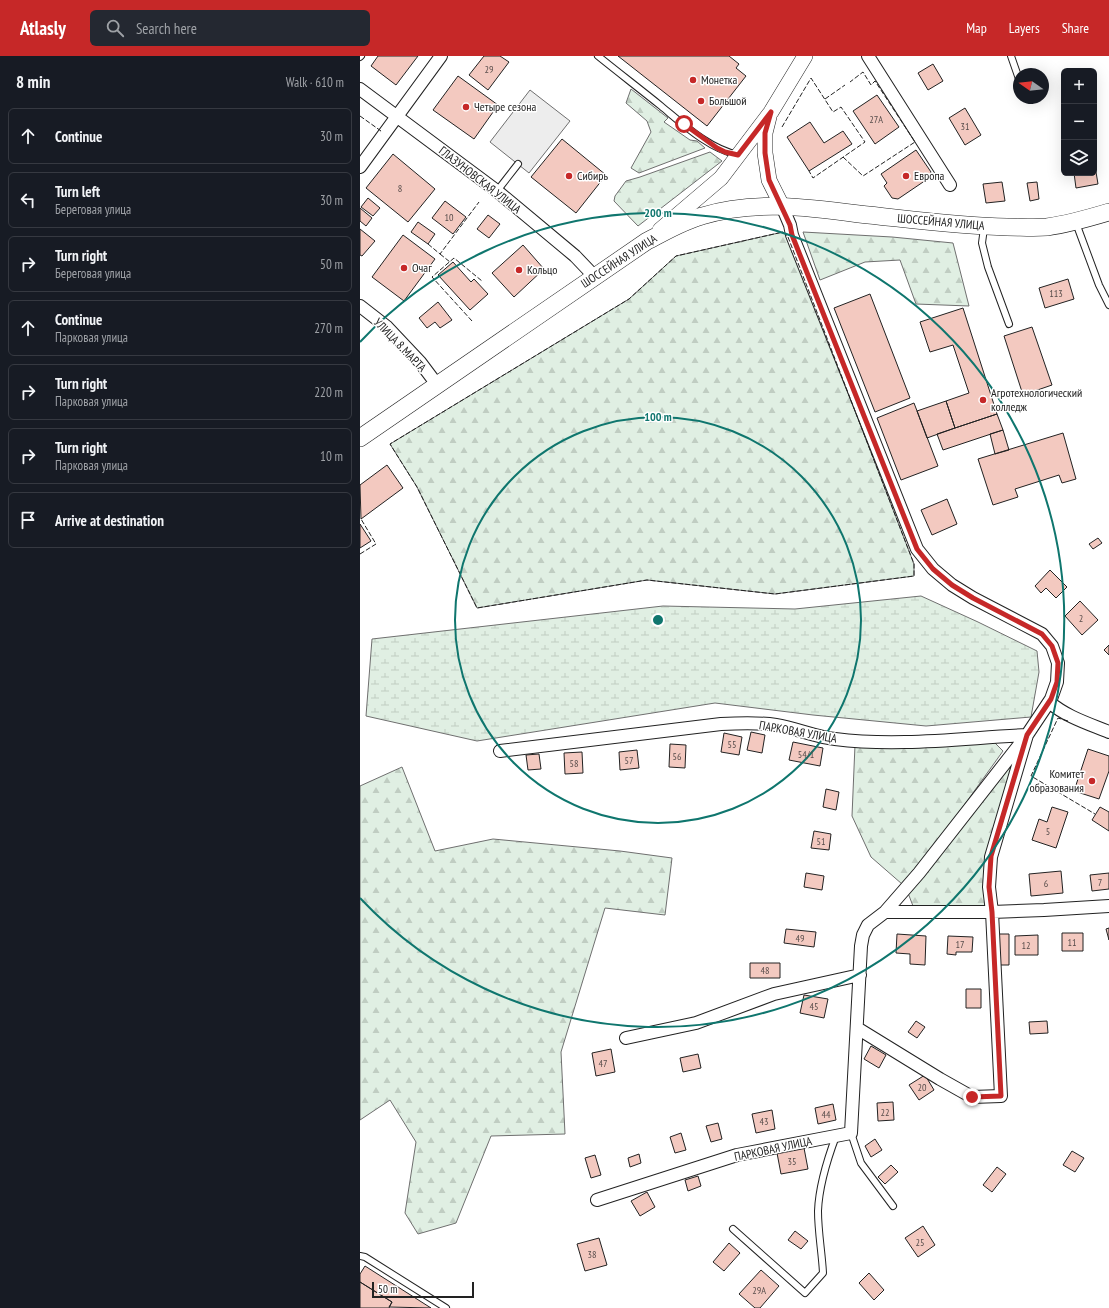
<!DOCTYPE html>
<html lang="en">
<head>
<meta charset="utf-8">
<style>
	:root { --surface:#171b24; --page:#242831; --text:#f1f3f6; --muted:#9ea1a6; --line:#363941; --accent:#c62828 }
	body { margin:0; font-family:"PT Sans Narrow",sans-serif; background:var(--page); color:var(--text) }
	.controls { position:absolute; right:12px; top:12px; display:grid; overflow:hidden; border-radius:6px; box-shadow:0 4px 16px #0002 }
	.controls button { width:36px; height:36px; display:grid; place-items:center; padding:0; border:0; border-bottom:1px solid var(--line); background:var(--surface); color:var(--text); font:20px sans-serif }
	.compass { position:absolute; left:653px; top:12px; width:36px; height:36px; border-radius:50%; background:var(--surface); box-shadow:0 4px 16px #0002; rotate:284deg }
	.scale { position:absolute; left:12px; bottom:10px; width:102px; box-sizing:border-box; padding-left:4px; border:2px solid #222; border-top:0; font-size:11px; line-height:14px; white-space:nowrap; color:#222; -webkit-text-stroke:3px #fff; paint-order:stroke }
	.stop { position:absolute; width:12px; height:12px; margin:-9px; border:3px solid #c62828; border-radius:50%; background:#fff }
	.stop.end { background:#c62828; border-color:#fff; box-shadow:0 1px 4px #0008 }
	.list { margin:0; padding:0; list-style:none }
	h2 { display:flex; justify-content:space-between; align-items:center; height:52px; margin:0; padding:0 16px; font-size:17px }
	h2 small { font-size:13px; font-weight:400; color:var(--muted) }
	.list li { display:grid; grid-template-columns:26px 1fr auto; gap:12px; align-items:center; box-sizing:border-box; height:56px; margin:0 8px 8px; padding:0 8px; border:1px solid var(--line); border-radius:6px }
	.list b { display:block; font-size:15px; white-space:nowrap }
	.list p { margin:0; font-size:13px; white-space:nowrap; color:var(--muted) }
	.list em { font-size:13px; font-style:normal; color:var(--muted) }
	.icon { flex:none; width:22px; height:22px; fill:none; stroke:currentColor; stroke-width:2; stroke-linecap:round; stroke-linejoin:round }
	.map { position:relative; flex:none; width:749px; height:1252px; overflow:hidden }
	header { display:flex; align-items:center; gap:24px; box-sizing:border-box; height:56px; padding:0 20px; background:var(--accent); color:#fff }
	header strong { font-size:19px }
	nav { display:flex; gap:22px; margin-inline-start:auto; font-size:14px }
	.search { width:280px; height:36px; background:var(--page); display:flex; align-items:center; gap:10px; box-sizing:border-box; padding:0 14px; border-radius:6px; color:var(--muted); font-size:15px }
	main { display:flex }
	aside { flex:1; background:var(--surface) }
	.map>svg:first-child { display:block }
	.forest { fill:url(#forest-firs); stroke:#6f6f6f }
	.wetland { fill:url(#wetland-marsh); stroke:#6f6f6f }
	.parking { fill:#ededed; stroke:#6f6f6f }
	.building { fill:#f3c9c0; stroke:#222 }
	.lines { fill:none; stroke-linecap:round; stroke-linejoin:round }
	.service-casing { stroke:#222; stroke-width:8 }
	.minor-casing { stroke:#222; stroke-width:14 }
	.tertiary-casing { stroke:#222; stroke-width:16 }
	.secondary-casing { stroke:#222; stroke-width:18 }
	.service { stroke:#fff; stroke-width:6 }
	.minor { stroke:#fff; stroke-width:12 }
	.tertiary { stroke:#fff; stroke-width:15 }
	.secondary { stroke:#fff; stroke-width:17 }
	.fence { stroke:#222; stroke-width:1; stroke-dasharray:5 2; stroke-linecap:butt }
	.route { stroke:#c62828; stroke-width:5 }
	.ring { fill:none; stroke:#0f766e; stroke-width:2 }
	.poi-dot { fill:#c62828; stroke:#fff; stroke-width:1.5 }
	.labels { text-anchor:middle; stroke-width:3; stroke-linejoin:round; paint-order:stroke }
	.number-label { font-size:10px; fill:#564c4a }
	.poi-label { font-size:12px; fill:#222; stroke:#fff; text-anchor:start }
	.street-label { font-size:12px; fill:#222; stroke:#fff }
	.centre { fill:#0f766e; stroke:#fff; stroke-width:2 }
	.ring-label { font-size:12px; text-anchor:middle; font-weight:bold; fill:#0f766e; stroke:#fff; stroke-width:3; stroke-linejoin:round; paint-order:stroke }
</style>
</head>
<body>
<header>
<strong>Atlasly</strong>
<div class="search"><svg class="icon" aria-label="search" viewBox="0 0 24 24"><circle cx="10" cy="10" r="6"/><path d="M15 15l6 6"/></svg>Search here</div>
<nav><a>Map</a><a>Layers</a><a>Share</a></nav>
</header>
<main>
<aside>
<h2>8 min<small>Walk · 610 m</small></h2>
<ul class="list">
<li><svg class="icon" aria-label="ahead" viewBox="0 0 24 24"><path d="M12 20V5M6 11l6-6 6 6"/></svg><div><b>Continue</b></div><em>30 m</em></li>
<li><svg class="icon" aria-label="left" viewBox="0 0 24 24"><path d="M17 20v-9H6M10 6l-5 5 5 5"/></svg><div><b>Turn left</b><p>Береговая улица</p></div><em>30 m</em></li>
<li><svg class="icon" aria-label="right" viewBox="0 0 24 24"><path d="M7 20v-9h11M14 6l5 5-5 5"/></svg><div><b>Turn right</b><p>Береговая улица</p></div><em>50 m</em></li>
<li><svg class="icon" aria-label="ahead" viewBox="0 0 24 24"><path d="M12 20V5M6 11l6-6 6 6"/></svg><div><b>Continue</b><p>Парковая улица</p></div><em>270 m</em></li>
<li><svg class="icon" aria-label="right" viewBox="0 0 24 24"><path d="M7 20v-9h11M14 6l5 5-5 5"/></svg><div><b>Turn right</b><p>Парковая улица</p></div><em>220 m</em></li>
<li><svg class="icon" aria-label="right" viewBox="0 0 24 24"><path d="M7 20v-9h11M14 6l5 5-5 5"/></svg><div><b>Turn right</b><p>Парковая улица</p></div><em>10 m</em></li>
<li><svg class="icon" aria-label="arrive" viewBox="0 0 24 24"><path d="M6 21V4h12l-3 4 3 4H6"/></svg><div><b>Arrive at destination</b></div></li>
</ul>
</aside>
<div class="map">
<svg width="749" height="1252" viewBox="0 0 749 1252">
	<defs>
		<pattern id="forest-firs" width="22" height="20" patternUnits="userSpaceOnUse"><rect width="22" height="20" fill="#e0efe3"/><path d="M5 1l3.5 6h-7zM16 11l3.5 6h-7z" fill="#c0cdc2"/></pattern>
		<pattern id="wetland-marsh" width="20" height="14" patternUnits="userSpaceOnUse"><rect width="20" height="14" fill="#e0efe3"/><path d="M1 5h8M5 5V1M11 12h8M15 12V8" fill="none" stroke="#c0cdc2"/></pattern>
	</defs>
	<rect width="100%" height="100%" fill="#fff"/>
	<path class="forest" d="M 271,33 L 308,62 L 304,66 L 330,84 L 337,85 L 345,92 L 279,117 L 271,112 L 291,76 L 287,65 L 266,47 Z
		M 350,96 L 362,105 L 278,170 L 254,145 L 255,140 L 266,125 L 280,121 Z
		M 423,176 L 428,181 L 554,508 L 554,520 L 415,538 L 287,524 L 117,552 L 57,431 L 30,388 L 269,243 L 316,200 Z
		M 443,176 L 532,181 L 593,187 L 609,250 L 556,248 L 540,204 L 505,206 L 460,224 Z
		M 632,684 L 643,695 L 587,773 L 542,828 L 511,801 L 492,760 L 495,689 L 549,692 Z
		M 652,707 L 641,754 L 627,852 L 553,850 L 548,837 Z
		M 42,711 L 75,795 L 133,783 L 260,795 L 312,802 L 305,859 L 245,852 L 201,996 L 205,1078 L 131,1080 L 96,1167 L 58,1178 L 45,1157 L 56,1086 L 30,1044 L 0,1064 L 0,730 Z"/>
	<path class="wetland" d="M 561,540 L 618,566 L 677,595 L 679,616 L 671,661 L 566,670 L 453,659 L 355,647 L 117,685 L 6,660 L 12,583 L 303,550 L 435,553 Z"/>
	<path class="parking" d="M 170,34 L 210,65 L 169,117 L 130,86 Z"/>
	<path class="building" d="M 18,0 L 58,0 L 36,29 L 11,10 Z
		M 124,0 L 140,0 L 149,6 L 128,34 L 109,19 Z
		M 258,0 L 369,0 L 379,8 L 376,12 L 386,20 L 347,70 Z
		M 573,8 L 583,25 L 568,34 L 558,17 Z
		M 98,20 L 138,49 L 114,83 L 73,54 Z
		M 517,39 L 539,71 L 515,88 L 493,55 Z
		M 605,52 L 621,79 L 605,89 L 589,62 Z
		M 450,66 L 464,87 L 483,75 L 492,88 L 449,115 L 427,81 Z
		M 202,83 L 246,119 L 216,157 L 171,121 Z
		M 556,94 L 571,116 L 569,122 L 538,143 L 532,142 L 524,130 L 527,127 L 521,118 Z
		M 33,98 L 75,133 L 48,166 L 6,132 Z
		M 735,110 L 738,128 L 716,132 L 714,117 L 734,117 L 734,111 Z
		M 642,126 L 645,145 L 626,147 L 623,128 Z
		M 677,126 L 679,143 L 670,145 L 667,127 Z
		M 8,142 L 20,152 L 13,160 L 1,151 Z
		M 85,145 L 106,161 L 93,178 L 72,162 Z
		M 0,152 L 12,162 L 6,170 L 0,165 Z
		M 128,159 L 140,168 L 129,182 L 117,173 Z
		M 58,166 L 75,178 L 68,188 L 51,176 Z
		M 0,173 L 15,185 L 2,200 L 0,199 Z
		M 43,179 L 75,203 L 44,245 L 12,221 Z
		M 163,189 L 184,213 L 154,241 L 132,217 Z
		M 93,206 L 111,226 L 114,223 L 128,238 L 110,254 L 78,219 Z
		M 708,223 L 714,243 L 685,252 L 679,232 Z
		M 510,238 L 550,342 L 515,356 L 474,252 Z
		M 78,246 L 92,264 L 80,272 L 75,266 L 67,272 L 59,262 Z
		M 603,252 L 637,358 L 595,372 L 586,345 L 609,337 L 593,289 L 570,296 L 560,266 Z
		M 672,271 L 692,329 L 663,339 L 644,280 Z
		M 586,345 L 595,372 L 567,382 L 557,355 Z
		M 554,347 L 578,410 L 541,424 L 517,362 Z
		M 637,358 L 643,374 L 583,394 L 577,378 Z
		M 643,374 L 649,394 L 635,398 L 630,378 Z
		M 703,377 L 716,423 L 702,427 L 699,419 L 655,433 L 658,441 L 633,449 L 618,403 Z
		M 27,409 L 43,432 L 1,463 L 0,429 Z
		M 587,443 L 597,468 L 572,479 L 561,454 Z
		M 0,468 L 11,485 L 0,492 Z
		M 738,482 L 742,487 L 733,493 L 729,488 Z
		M 690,514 L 707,531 L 696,542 L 686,532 L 681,537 L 675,530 Z
		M 720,545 L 738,564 L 722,579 L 705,560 Z
		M 749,589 L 749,599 L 744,594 Z
		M 391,676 L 405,679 L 402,697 L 387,694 Z
		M 364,677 L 382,681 L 379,699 L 361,696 Z
		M 433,686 L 463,692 L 460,710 L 429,704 Z
		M 310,688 L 326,689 L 325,712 L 309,711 Z
		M 728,693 L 749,700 L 749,715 L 739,743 L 714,735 Z
		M 277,694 L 279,712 L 260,714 L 259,696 Z
		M 222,696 L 223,717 L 205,718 L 204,697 Z
		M 179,698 L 181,713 L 168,714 L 166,699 Z
		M 466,733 L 479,736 L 476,754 L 463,751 Z
		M 692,751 L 708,756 L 696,792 L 672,784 L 679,763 L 687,766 Z
		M 740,751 L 749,756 L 749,775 L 732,764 Z
		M 454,775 L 471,778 L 469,794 L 451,792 Z
		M 701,815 L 703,837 L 671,840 L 669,818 Z
		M 446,817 L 464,820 L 462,834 L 444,831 Z
		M 749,817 L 749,833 L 732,835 L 730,819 Z
		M 749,872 L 749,884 L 746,873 Z
		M 426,873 L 456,876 L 454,891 L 424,887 Z
		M 702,877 L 723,877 L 723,895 L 702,895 Z
		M 537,878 L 566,880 L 565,909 L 550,908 L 550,898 L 536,897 Z
		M 638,878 L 649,878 L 649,909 L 639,909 Z
		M 678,879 L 678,899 L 655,899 L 655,880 Z
		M 588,880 L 613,881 L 612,896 L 596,896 L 596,899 L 587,898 Z
		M 390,907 L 420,907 L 420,922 L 390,922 Z
		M 606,933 L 621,933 L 621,952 L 606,952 Z
		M 444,939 L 468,943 L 464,962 L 440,957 Z
		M 556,965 L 565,971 L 557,982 L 548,976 Z
		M 687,965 L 688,977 L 670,978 L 669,966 Z
		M 511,990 L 526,999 L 519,1012 L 504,1003 Z
		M 251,993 L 255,1016 L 236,1020 L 232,997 Z
		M 338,998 L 341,1012 L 323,1016 L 320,1002 Z
		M 565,1019 L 574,1034 L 559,1044 L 549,1029 Z
		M 533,1046 L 534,1064 L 518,1065 L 517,1047 Z
		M 473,1048 L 476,1064 L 458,1068 L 455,1052 Z
		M 412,1054 L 415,1073 L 396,1077 L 392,1058 Z
		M 358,1067 L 362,1083 L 351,1086 L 346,1070 Z
		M 321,1077 L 326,1094 L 315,1097 L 310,1081 Z
		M 515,1083 L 522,1094 L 511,1101 L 505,1090 Z
		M 444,1092 L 448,1113 L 421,1118 L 417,1097 Z
		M 712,1095 L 724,1102 L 715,1116 L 703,1109 Z
		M 279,1098 L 281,1107 L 270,1111 L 268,1102 Z
		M 235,1099 L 241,1119 L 231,1122 L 225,1102 Z
		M 531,1109 L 538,1116 L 525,1128 L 518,1121 Z
		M 637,1111 L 646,1118 L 632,1136 L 623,1129 Z
		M 338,1120 L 341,1130 L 328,1135 L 325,1124 Z
		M 287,1136 L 295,1151 L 280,1160 L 271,1145 Z
		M 563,1170 L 575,1189 L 558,1201 L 545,1182 Z
		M 435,1175 L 448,1185 L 441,1193 L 428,1184 Z
		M 239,1182 L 247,1209 L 225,1215 L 217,1188 Z
		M 369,1187 L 380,1197 L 364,1215 L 353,1206 Z
		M 5,1210 L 71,1252 L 29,1251 L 32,1246 L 0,1226 L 0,1218 Z
		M 401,1214 L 419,1230 L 400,1252 L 395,1252 L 379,1238 Z
		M 509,1217 L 524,1234 L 514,1244 L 499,1227 Z
		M 0,1226 L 32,1246 L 29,1252 L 0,1252 Z"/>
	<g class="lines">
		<g class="service-casing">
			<path id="service" d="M 238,0 C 259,17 280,33 301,50 C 324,69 348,92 378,99
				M 651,0 L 659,23
				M 0,1 L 1,0
				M 137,135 L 158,108
				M 716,167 L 739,229 L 749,249
				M 624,172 L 622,187 L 628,211 L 649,268
				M 491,1077 L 501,1107 L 533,1150
				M 373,1173 L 445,1237 L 463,1217 C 462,1197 458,1176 458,1155 C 459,1129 467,1104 476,1080
				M 0,1200 L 5,1201 L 86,1252"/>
		</g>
		<g class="minor-casing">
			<path id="minor" d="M 508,0 L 590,129
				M 0,33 L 137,135 L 215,200 L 235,221
				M 0,111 L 81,0
				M 0,250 L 27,271 L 60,306 L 78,330
				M 689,646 C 707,661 727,667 749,676
				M 140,695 L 361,668 C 379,667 398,666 416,669 C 436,672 455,681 475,683 C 538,691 603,682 667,679 L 631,801 L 629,831 L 632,856 L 641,1040 L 612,1041 L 580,1023 L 497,972
				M 525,856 L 632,856 L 684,854 L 749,850
				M 266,982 L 336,967 L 414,938 L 500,919
				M 237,1144 L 377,1099 L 491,1077 L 501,890 L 503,879 L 508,869 L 525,856 L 559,817 L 667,679 L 691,643 L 697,626 L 698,607 L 692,590 L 682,578 L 613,542 L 592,529 L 573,513 L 557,493 L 432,179 L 430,169 L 422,150"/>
		</g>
		<g class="tertiary-casing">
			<path id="tertiary" d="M 409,61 L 405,77 L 405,97 L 409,124 L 422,150
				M 300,174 L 361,122 L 411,56 L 445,0"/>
		</g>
		<g class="secondary-casing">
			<path id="secondary" d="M 0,382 L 287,185 C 305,176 323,165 342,160 C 393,144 447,151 499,158 C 548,163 598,170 647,171 C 660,171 674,172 687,171 C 708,168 729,162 749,156"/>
		</g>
		<use href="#service" class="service"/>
		<use href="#minor" class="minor"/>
		<use href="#tertiary" class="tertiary"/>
		<use href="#secondary" class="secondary"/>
		<path class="fence" d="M 465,43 L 485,29
			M 0,60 L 21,75 L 20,77
			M 422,71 L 451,22 L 473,56 L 481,51 L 505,86 L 453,122 L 449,115
			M 483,101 L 503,120 L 555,86 L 515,25 L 511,29 L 503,16 L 490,26
			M 423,176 L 428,181 L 554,508 L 554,520 L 415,538 L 287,524 L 117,552 L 57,431 L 30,388 L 269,243 L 316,200 Z
			M 68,188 L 80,198 L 119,146
			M 80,198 L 90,206
			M 112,265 L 72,221 L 94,202 L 122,225
			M 0,498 L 16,488 L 1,463
			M 708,665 L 698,662 L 671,720 L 735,758"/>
	</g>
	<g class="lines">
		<path class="route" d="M 324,68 L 357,92 L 365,96 L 378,99 L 411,56 L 405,77 L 405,97 L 409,124 L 430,169 L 432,179 L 557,493 L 573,513 L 592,529 L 613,542 L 682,578 L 692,590 L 698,607 L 697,626 L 691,643 L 667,679 L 631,800 L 629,831 L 632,856 L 641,1040 L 612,1041"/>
	</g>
	<g class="ring">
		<circle cx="298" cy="564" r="203"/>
		<path d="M0 286A407 407 0 1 1 0 842"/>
	</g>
	<g class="poi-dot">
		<circle cx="333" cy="24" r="4"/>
		<circle cx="341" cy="45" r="4"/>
		<circle cx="106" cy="51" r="4"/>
		<circle cx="209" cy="120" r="4"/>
		<circle cx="546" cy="120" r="4"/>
		<circle cx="44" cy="212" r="4"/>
		<circle cx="159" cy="214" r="4"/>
		<circle cx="623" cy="344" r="4"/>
		<circle cx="732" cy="725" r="4"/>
	</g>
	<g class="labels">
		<g class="number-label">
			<text x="129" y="17">29</text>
			<text x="516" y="67">27А</text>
			<text x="605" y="74">31</text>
			<text x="40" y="136">8</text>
			<text x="89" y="165">10</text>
			<text x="696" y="241">113</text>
			<text x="721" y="566">2</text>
			<text x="372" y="692">55</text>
			<text x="446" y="702">54/1</text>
			<text x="317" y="704">56</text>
			<text x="269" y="708">57</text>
			<text x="214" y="711">58</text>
			<text x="688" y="779">5</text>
			<text x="461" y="789">51</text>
			<text x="740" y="830">7</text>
			<text x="686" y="831">6</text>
			<text x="440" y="886">49</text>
			<text x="712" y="890">11</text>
			<text x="600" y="892">17</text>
			<text x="666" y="893">12</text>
			<text x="405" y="918">48</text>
			<text x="454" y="954">45</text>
			<text x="243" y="1011">47</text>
			<text x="562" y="1035">20</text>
			<text x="525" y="1060">22</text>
			<text x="466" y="1062">44</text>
			<text x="404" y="1069">43</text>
			<text x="432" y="1109">35</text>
			<text x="560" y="1190">25</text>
			<text x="232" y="1202">38</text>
			<text x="399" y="1238">29А</text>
		</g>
		<g class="poi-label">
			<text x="341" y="28">Монетка</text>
			<text x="349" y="49">Большой</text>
			<text x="114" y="55">Четыре сезона</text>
			<text x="217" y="124">Сибирь</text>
			<text x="554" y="124">Европа</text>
			<text x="52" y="216">Очаг</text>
			<text x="167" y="218">Кольцо</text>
			<text x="631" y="341">Агротехнологический<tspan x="631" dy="14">колледж</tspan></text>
			<text x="724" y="722" text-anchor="end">Комитет<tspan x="724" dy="14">образования</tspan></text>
		</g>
		<g class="street-label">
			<text transform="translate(120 124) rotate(38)" y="4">ГЛАЗУНОВСКАЯ УЛИЦА</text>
			<text transform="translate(581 166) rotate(5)" y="4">ШОССЕЙНАЯ УЛИЦА</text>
			<text transform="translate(259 205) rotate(-33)" y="4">ШОССЕЙНАЯ УЛИЦА</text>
			<text transform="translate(40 289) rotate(46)" y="4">УЛИЦА 8 МАРТА</text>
			<text transform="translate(438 676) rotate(10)" y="4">ПАРКОВАЯ УЛИЦА</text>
			<text transform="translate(413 1093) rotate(-12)" y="4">ПАРКОВАЯ УЛИЦА</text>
		</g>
	</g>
	<circle cx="298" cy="564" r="6" class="centre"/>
	<g class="ring-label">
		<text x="298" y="161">200 m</text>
		<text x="298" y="365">100 m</text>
	</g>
</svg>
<div class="controls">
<button>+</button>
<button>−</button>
<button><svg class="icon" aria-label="layers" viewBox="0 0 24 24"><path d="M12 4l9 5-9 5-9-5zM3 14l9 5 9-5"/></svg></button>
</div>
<svg class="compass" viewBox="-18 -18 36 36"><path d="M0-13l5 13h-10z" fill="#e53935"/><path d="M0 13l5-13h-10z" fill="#9ea1a6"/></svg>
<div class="scale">50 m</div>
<div class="stop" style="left:324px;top:68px"></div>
<div class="stop end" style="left:612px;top:1041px"></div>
</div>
</main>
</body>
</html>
